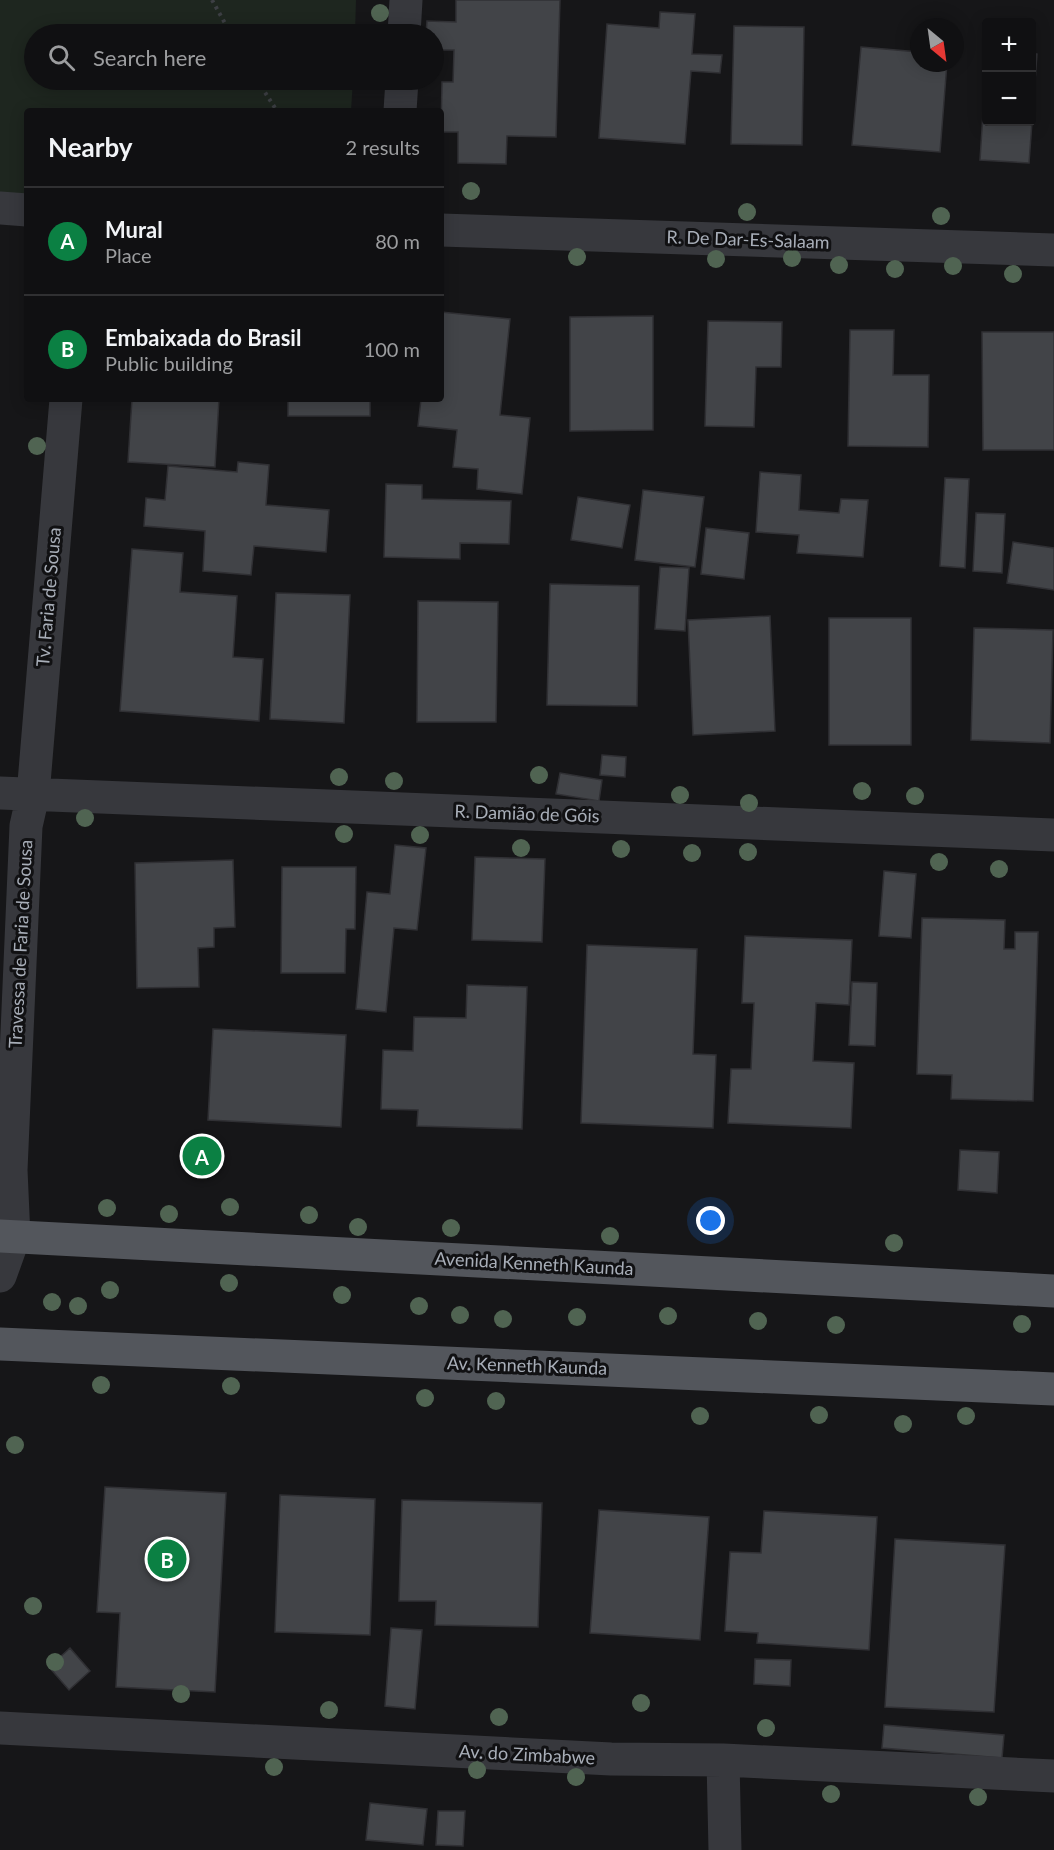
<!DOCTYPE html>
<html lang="en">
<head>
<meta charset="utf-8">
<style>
	:root { --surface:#101012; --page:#1e1e20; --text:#f1f3f6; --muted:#9c9d9f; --line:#303032; --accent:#0b8043 }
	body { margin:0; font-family:Lato,sans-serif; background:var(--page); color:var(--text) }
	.controls { position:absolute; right:18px; top:18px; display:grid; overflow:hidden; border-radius:6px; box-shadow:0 3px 15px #0003 }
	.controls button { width:54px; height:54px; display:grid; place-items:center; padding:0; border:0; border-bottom:2px solid var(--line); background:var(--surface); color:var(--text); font:30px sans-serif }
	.compass { position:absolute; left:910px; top:18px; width:54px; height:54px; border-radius:50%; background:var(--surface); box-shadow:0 3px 15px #0003; rotate:151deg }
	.you { position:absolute; left:711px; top:1221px; width:21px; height:21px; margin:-15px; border:4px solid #fff; border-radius:50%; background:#1a73e8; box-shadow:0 0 0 9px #1a73e833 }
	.badge { display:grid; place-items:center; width:39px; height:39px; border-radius:50%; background:var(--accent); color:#fff; font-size:20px; font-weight:700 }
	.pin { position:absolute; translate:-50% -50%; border:3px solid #fff; box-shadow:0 2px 6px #0006 }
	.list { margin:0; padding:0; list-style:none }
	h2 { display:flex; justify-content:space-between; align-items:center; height:78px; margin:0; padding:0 24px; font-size:26px }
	h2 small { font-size:20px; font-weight:400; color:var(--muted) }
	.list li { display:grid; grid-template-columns:39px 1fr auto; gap:18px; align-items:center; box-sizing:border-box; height:108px; padding:0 24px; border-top:2px solid var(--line) }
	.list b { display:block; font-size:22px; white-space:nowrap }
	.list p { margin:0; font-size:20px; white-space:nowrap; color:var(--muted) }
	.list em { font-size:20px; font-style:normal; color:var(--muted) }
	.icon { flex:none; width:33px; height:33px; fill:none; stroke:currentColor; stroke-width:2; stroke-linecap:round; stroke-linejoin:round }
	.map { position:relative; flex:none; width:1054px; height:1850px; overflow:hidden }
	.search { position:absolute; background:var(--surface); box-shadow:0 3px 15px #0003; left:24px; top:24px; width:420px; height:66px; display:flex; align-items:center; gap:15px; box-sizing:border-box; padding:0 21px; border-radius:33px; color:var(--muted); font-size:22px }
	.panel { position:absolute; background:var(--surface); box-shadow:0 3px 15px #0003; left:24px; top:108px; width:420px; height:294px; border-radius:6px }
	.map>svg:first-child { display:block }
	.green { fill:#1e261f }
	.building { fill:#424448; stroke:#303034; stroke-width:1.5 }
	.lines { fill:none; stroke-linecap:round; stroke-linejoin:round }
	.path { stroke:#3d3f44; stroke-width:4; stroke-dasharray:3 4.5; stroke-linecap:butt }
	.minor { stroke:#37383d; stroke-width:33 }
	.primary { stroke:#53565c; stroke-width:33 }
	.tree { fill:#506452 }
	.labels { text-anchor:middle; stroke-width:6; stroke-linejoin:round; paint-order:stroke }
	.street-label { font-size:18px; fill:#a8aeb8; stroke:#111113 }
</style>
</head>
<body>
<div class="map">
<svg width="1054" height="1850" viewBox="0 0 1054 1850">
	<rect width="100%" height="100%" fill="#161618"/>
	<path class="green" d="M 0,0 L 356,0 L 355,34 L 34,34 L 34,80 L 353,80 L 351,111 L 27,111 L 27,208 L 0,207 Z"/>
	<path class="building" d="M 456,0 L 560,0 L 556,137 L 507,136 L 506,164 L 458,163 L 458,132 L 441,132 L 442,82 L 453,82 L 454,50 L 434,50 L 434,34 L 426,34 L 427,21 L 456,22 Z
		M 660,12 L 695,14 L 692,54 L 722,55 L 720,73 L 691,71 L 685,144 L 599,138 L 607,24 L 659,28 Z
		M 734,26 L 804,27 L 802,145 L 731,144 Z
		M 861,47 L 919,52 L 919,63 L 947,63 L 940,152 L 852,145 Z
		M 1032,53 L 1037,54 L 1029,163 L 980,160 L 986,66 L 986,122 L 1032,122 Z
		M 441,312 L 510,319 L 500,415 L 530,418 L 522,494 L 477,489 L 478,469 L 453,467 L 457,430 L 418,426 L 421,399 L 441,399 Z
		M 653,316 L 653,430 L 570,431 L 570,317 Z
		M 708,321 L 782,322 L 781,367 L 756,367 L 754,427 L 705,426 Z
		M 850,330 L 894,330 L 893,375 L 929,375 L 928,447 L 848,446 Z
		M 982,332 L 1054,332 L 1054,450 L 983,450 Z
		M 132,399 L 219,399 L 215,467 L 128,462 Z
		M 288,399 L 370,399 L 370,416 L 288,416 Z
		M 238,462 L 269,465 L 266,505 L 329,510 L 326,552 L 254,546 L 251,575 L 203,571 L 205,531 L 144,526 L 146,498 L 165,500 L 168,466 L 237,472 Z
		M 760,472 L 801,475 L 799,510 L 839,513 L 841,499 L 868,500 L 863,557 L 797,553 L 799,535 L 756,532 Z
		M 945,478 L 969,479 L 965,568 L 940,566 Z
		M 386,484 L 422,485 L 422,499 L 511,501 L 509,544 L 460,543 L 460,559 L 384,557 Z
		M 643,490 L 704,497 L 695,567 L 635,560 Z
		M 578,497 L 630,505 L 622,548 L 571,540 Z
		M 976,513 L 1005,514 L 1002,573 L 973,571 Z
		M 706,528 L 749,533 L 744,579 L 701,574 Z
		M 1013,542 L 1054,548 L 1054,590 L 1007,583 Z
		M 132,549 L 183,553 L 180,592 L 237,596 L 233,657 L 263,659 L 259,721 L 120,711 Z
		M 660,567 L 689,568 L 685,631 L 655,629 Z
		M 550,584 L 639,586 L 637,706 L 547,705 Z
		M 276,593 L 350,595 L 344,723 L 270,719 Z
		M 418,601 L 498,602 L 496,722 L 417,722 Z
		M 770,616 L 775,731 L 693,735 L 688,620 Z
		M 829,618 L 911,618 L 911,745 L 829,745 Z
		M 974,628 L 1053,630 L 1050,743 L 971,740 Z
		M 602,755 L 626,757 L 625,777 L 600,775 Z
		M 560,773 L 602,780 L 599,801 L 556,794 Z
		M 395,845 L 426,848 L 417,930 L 394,928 L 386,1012 L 356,1009 L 367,892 L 390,894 Z
		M 475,857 L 545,859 L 542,942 L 472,940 Z
		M 233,860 L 235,927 L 214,928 L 214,947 L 198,948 L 199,987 L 137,988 L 135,863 Z
		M 282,867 L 356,867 L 355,929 L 346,929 L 345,973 L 281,973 Z
		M 884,871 L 916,874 L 911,938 L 879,936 Z
		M 922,918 L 1005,920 L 1004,949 L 1015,949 L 1015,932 L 1038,932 L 1033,1101 L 951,1099 L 952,1075 L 917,1074 Z
		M 745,936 L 852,940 L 849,1005 L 816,1003 L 813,1061 L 854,1063 L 851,1128 L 728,1123 L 731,1069 L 751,1069 L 754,1003 L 742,1003 Z
		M 587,945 L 697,949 L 693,1054 L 716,1055 L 713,1128 L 581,1123 Z
		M 852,982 L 877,983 L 875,1046 L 849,1045 Z
		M 467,985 L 527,987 L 522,1129 L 417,1126 L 418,1110 L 381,1109 L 383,1050 L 413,1051 L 414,1017 L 466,1018 Z
		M 213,1029 L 346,1035 L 341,1127 L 208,1120 Z
		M 960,1150 L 999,1152 L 997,1193 L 958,1190 Z
		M 105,1487 L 226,1493 L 215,1692 L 116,1687 L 120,1613 L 97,1612 Z
		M 280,1495 L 375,1499 L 370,1635 L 275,1632 Z
		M 402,1500 L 542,1503 L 538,1627 L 435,1625 L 436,1601 L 399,1601 Z
		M 599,1510 L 709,1517 L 700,1640 L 590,1633 Z
		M 764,1511 L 877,1517 L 869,1650 L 757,1643 L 758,1633 L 725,1631 L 730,1552 L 761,1553 Z
		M 895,1539 L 1005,1545 L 994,1712 L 885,1707 Z
		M 391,1628 L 422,1630 L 415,1709 L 385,1706 Z
		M 70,1648 L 90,1671 L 69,1690 L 49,1667 Z
		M 755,1659 L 791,1660 L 790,1686 L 754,1684 Z
		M 884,1725 L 1004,1735 L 1002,1758 L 882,1748 Z
		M 370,1803 L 427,1809 L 423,1845 L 366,1840 Z
		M 438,1811 L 465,1811 L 463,1846 L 436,1845 Z"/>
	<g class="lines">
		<path class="path" d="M 212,0 L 231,34
			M 257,80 L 277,111"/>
		<path class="minor" d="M 404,34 L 406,0
			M 400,111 L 402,80
			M 0,208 L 27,210
			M 441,230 L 1054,250
			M 0,793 L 1054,835
			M 0,1276 L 14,1237 L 11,1170 L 26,826 L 33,795 L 66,399
			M 0,1728 L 611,1759 L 723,1760 L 1054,1776
			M 723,1760 L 725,1850"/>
		<path class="primary" d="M 0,1236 L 1054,1291
			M 0,1344 L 1054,1389"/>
	</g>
	<g class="tree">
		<circle cx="380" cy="13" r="9"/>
		<circle cx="471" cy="191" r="9"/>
		<circle cx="747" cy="212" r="9"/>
		<circle cx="941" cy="216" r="9"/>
		<circle cx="577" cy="257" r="9"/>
		<circle cx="792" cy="258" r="9"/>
		<circle cx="716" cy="259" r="9"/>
		<circle cx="839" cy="265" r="9"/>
		<circle cx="953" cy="266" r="9"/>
		<circle cx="895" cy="269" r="9"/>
		<circle cx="1013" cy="274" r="9"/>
		<circle cx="37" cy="446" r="9"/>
		<circle cx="539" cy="775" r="9"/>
		<circle cx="339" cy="777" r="9"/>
		<circle cx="394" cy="781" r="9"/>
		<circle cx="862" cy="791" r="9"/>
		<circle cx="680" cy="795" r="9"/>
		<circle cx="915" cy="796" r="9"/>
		<circle cx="749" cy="803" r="9"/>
		<circle cx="85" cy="818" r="9"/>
		<circle cx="344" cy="834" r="9"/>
		<circle cx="420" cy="835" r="9"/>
		<circle cx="521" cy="848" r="9"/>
		<circle cx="621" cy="849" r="9"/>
		<circle cx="748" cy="852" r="9"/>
		<circle cx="692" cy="853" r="9"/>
		<circle cx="939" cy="862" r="9"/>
		<circle cx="999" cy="869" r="9"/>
		<circle cx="230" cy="1207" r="9"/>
		<circle cx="107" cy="1208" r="9"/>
		<circle cx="169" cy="1214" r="9"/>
		<circle cx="309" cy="1215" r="9"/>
		<circle cx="358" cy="1227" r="9"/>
		<circle cx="451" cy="1228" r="9"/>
		<circle cx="610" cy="1236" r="9"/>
		<circle cx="894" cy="1243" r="9"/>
		<circle cx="229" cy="1283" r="9"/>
		<circle cx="110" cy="1290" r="9"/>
		<circle cx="342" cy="1295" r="9"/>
		<circle cx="52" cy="1302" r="9"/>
		<circle cx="78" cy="1306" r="9"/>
		<circle cx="419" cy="1306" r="9"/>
		<circle cx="460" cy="1315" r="9"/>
		<circle cx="668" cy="1316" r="9"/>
		<circle cx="577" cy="1317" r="9"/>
		<circle cx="503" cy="1319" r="9"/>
		<circle cx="758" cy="1321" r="9"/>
		<circle cx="1022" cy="1324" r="9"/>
		<circle cx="836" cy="1325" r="9"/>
		<circle cx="101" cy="1385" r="9"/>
		<circle cx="231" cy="1386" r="9"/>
		<circle cx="425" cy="1398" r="9"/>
		<circle cx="496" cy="1401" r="9"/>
		<circle cx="819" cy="1415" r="9"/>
		<circle cx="700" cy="1416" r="9"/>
		<circle cx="966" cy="1416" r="9"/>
		<circle cx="903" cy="1424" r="9"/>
		<circle cx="15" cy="1445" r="9"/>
		<circle cx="33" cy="1606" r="9"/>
		<circle cx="55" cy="1662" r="9"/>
		<circle cx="181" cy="1694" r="9"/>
		<circle cx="641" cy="1703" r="9"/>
		<circle cx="329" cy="1710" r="9"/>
		<circle cx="499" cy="1717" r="9"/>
		<circle cx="766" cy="1728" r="9"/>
		<circle cx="274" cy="1767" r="9"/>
		<circle cx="477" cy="1770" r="9"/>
		<circle cx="576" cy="1777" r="9"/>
		<circle cx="831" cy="1794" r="9"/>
		<circle cx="978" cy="1797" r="9"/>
	</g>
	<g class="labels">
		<g class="street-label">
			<text transform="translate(748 240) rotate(2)" y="6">R. De Dar-Es-Salaam</text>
			<text transform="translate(49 597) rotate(-85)" y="6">Tv. Faria de Sousa</text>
			<text transform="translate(527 814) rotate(2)" y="6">R. Damião de Góis</text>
			<text transform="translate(21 944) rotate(-87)" y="6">Travessa de Faria de Sousa</text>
			<text transform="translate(534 1264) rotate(3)" y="6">Avenida Kenneth Kaunda</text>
			<text transform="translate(527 1366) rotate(2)" y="6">Av. Kenneth Kaunda</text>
			<text transform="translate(527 1755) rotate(3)" y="6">Av. do Zimbabwe</text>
		</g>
	</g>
</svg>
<div class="controls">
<button>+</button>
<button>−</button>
</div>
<svg class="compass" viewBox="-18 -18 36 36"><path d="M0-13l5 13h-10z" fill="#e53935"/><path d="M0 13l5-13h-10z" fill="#9c9d9f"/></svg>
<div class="you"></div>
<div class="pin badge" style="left:202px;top:1156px">A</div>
<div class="pin badge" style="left:167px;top:1559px">B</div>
<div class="search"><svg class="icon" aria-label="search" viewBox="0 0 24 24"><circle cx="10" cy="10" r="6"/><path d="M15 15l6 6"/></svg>Search here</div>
<section class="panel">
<h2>Nearby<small>2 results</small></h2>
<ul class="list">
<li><span class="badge">A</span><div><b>Mural</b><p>Place</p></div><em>80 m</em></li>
<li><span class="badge">B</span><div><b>Embaixada do Brasil</b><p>Public building</p></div><em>100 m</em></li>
</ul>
</section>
</div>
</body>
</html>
